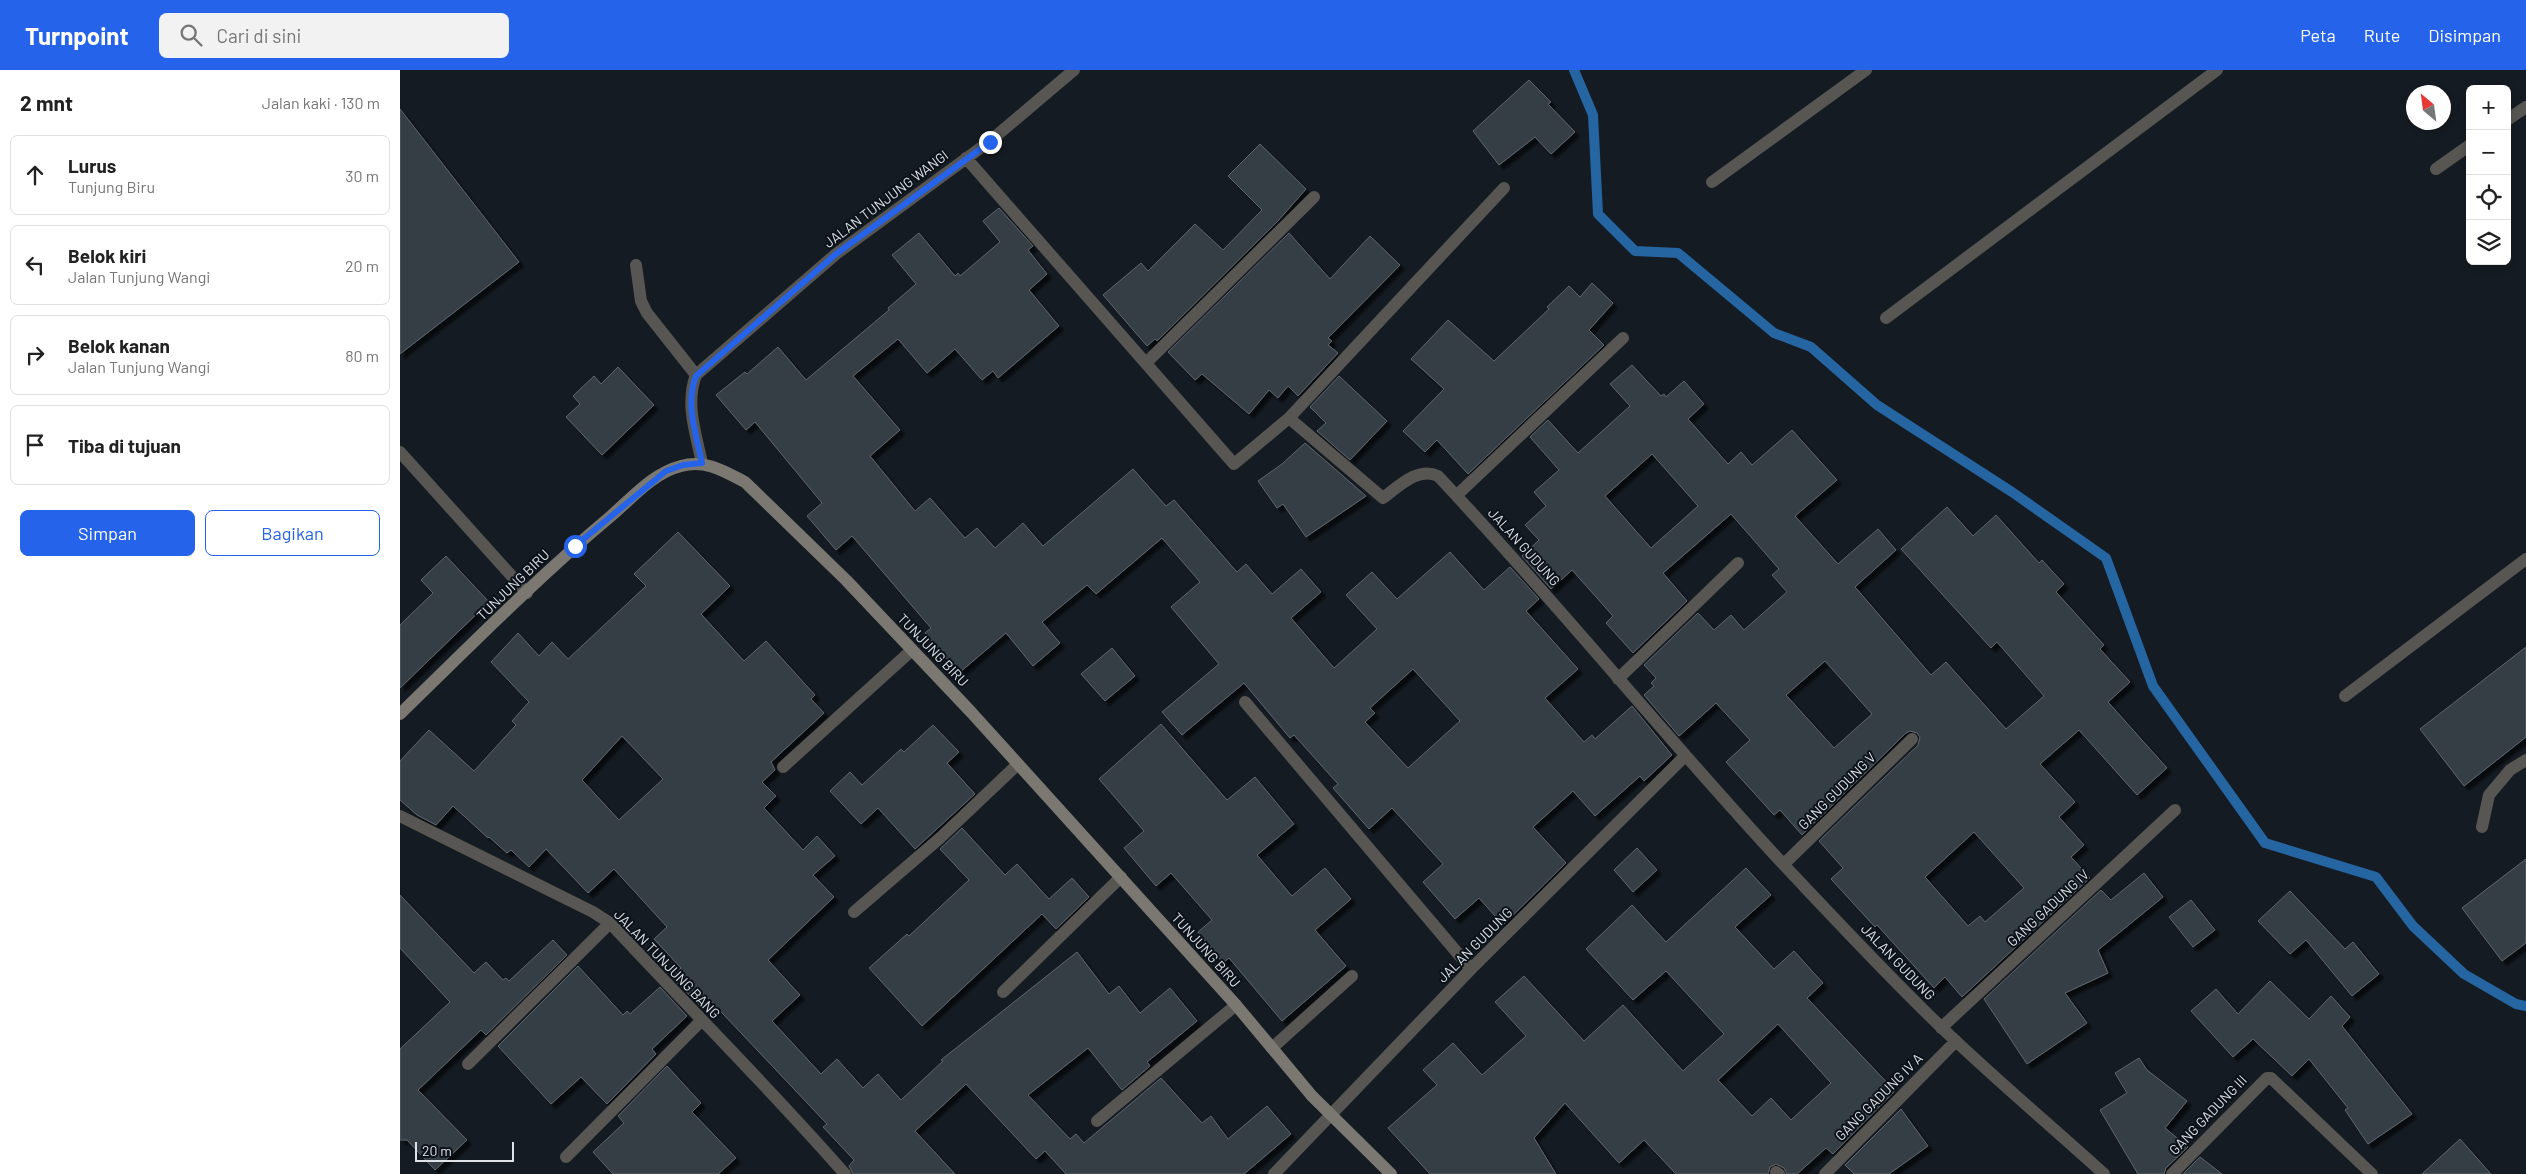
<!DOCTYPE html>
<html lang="id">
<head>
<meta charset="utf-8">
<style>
	:root { --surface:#fff; --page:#f2f2f2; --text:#222; --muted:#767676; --line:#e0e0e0; --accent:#2563eb }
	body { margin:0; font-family:Barlow,sans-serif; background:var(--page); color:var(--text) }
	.controls { position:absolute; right:15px; top:15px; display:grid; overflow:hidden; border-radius:8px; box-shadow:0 2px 8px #0003 }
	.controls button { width:45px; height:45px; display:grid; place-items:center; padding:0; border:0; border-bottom:1px solid var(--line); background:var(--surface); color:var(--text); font:25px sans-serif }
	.compass { position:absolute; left:2006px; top:15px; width:45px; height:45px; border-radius:50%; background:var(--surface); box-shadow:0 2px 8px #0003; rotate:331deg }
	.scale { position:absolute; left:15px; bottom:12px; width:99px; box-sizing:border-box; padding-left:5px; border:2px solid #dfe3e8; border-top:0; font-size:14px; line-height:18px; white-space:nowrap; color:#dfe3e8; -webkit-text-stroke:4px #0c1219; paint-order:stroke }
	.stop { position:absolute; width:15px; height:15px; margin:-11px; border:4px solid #2563eb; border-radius:50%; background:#fff }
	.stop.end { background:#2563eb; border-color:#fff; box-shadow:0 1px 5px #0008 }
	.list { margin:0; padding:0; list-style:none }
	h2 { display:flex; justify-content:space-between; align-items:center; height:65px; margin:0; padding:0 20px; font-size:21px }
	h2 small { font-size:16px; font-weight:400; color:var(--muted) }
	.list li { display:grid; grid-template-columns:32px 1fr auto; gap:15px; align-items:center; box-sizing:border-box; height:80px; margin:0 10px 10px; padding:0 10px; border:1px solid var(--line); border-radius:8px }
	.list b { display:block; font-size:19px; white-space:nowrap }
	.list p { margin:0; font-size:16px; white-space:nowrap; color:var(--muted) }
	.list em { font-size:16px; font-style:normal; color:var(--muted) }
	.actions { display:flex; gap:10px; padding:15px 20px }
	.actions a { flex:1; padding:11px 0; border:1px solid var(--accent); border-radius:8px; text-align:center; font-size:18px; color:var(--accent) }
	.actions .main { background:var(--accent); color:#fff }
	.icon { flex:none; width:28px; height:28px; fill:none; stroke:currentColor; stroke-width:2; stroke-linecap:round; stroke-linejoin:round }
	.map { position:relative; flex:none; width:2126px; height:1104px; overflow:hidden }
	header { display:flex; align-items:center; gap:30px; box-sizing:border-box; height:70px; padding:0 25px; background:var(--accent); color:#fff }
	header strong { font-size:24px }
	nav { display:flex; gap:28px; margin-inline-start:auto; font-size:18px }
	.search { width:350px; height:45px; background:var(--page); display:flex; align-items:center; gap:12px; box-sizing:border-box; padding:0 18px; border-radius:8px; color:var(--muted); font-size:19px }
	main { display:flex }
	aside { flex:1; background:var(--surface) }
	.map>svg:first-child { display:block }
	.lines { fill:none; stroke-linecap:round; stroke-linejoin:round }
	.stream { stroke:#2565a1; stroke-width:10 }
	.building { fill:#363c44; stroke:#5f666e; fill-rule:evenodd; filter:url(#shadow) }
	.lane { stroke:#585652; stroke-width:12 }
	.street { stroke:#585652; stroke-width:12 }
	.secondary { stroke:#7b7871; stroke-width:12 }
	.route { stroke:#2563eb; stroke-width:6 }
	.labels { text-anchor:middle; stroke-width:4; stroke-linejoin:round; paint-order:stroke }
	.street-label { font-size:14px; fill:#dfe3e8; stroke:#0c1219 }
</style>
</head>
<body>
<header>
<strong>Turnpoint</strong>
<div class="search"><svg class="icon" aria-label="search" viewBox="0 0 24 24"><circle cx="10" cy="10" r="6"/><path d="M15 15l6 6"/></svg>Cari di sini</div>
<nav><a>Peta</a><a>Rute</a><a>Disimpan</a></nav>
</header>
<main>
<aside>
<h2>2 mnt<small>Jalan kaki · 130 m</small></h2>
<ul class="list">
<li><svg class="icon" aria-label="ahead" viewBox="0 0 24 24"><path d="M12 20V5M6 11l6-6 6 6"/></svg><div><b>Lurus</b><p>Tunjung Biru</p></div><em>30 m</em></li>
<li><svg class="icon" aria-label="left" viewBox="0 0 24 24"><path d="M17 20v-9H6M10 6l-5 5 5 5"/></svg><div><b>Belok kiri</b><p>Jalan Tunjung Wangi</p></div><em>20 m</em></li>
<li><svg class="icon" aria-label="right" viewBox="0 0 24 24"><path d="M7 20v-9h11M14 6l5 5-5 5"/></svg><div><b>Belok kanan</b><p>Jalan Tunjung Wangi</p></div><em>80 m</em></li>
<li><svg class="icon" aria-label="arrive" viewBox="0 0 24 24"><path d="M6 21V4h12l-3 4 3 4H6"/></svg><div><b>Tiba di tujuan</b></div></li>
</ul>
<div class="actions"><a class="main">Simpan</a><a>Bagikan</a></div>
</aside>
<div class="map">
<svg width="2126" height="1104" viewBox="0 0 2126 1104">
	<defs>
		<filter id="shadow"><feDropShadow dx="4.5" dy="4.5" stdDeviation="1" flood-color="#0009"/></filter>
	</defs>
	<rect width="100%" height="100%" fill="#151b22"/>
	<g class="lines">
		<path class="stream" d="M 1174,0 L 1193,45 L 1198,144 L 1235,181 L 1278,183 L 1374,263 L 1411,277 L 1477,335 L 1612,422 L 1706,488 L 1753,616 L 1865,773 L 1976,807 L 2013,856 L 2064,904 L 2116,934 L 2126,936"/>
	</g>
	<path class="building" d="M 1129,10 L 1151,32 L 1148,34 L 1175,62 L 1151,84 L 1135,67 L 1099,95 L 1073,61 Z
		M 0,39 L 119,192 L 0,284 Z
		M 860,74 L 906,119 L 878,151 L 757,271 L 755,269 L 747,276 L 703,225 L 741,193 L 748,201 L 795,154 L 823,180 L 862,140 L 828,106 Z
		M 599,138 L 633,176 L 628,180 L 647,204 L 629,220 L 659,256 L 598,308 L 593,301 L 582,310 L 555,279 L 527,303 L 498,269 L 453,306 L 500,360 L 470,386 L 515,441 L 530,428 L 565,468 L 577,458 L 595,478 L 623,453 L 643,476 L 733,399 L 766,436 L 774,430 L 837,502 L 846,494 L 872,524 L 901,499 L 921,522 L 891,548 L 934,598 L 977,559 L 946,525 L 972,502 L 997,529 L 1050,482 L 1084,520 L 1110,497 L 1139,529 L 1126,541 L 1178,599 L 1145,628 L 1184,672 L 1192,665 L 1195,669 L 1232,636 L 1272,685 L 1244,711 L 1240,706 L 1195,746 L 1173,721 L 1133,757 L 1166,793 L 1103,855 L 1079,828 L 1055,849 L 1023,812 L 1043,794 L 992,738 L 969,759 L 933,718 L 938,714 L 894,665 L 890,668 L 844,613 L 782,665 L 762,642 L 819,594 L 771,537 L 800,512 L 762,468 L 696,524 L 687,515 L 642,552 L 660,573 L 633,596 L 606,563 L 559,603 L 525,563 L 531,558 L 452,466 L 436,480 L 407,446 L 422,433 L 355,352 L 346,360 L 316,325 L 345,302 L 347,304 L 378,277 L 406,310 L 489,240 L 488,238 L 516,214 L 492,185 L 519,163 L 555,206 L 558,203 L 560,206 L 600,172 L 583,151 ZM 1013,599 L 1060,651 L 1008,698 L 965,652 L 975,643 L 970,638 Z
		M 889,163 L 930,209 L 970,166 L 1000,195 L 928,268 L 932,271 L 928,275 L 938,283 L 898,326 L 888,316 L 878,328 L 869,320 L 849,344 L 802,304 L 795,310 L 768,282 Z
		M 1192,213 L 1213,233 L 1189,260 L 1204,275 L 1068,404 L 1037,370 L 1025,382 L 1003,361 L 1044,319 L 1011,289 L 1048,250 L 1094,291 L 1149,239 L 1147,237 L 1169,216 L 1180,227 Z
		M 1232,295 L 1261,326 L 1264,324 L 1266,327 L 1284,311 L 1304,334 L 1288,349 L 1328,394 L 1341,382 L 1352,395 L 1392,360 L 1437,410 L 1395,446 L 1438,494 L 1478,459 L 1496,480 L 1455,517 L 1531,605 L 1546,592 L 1606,659 L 1644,626 L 1597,572 L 1591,578 L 1501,479 L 1547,437 L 1573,466 L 1596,445 L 1639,493 L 1642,490 L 1664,514 L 1656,522 L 1704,575 L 1700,579 L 1730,612 L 1708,632 L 1767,698 L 1737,725 L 1679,660 L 1640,694 L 1675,732 L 1659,747 L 1684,775 L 1671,787 L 1690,808 L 1562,927 L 1545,907 L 1534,918 L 1477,855 L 1475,857 L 1431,809 L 1443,798 L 1419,771 L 1518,675 L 1520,667 L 1517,663 L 1510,661 L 1506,663 L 1402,765 L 1380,740 L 1374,745 L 1326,692 L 1350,670 L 1316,633 L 1279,666 L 1244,625 L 1254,616 L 1251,613 L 1256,608 L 1244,595 L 1298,543 L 1314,560 L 1331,545 L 1344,560 L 1387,522 L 1372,505 L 1379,499 L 1331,444 L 1263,503 L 1287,531 L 1233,583 L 1206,553 L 1213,546 L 1172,500 L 1151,519 L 1122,486 L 1139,470 L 1125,455 L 1146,436 L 1134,422 L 1159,400 L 1130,367 L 1148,350 L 1178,383 L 1230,336 L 1210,314 ZM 1252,384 L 1298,436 L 1251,478 L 1205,426 ZM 1425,591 L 1472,644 L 1434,678 L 1386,625 ZM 1574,762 L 1624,818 L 1585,852 L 1580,846 L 1568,856 L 1525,807 Z
		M 218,297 L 254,335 L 202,385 L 166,347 L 180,334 L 173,326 L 194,306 L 201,314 Z
		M 939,306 L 987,351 L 950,390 L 917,361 L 926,353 L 910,337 Z
		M 905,373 L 966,426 L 906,467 L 883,434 L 877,438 L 858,411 L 882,394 Z
		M 278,462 L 330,516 L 301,544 L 344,591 L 366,571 L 415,625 L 411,629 L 424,643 L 371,692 L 375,700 L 362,712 L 376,726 L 364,738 L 403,780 L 417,766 L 435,786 L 413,805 L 434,827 L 368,890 L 400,925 L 372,951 L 421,1004 L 437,989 L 463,1018 L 478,1004 L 501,1030 L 543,991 L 541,990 L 677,882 L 709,924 L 719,916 L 740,943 L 770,918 L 797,951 L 747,992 L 750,996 L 722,1020 L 688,978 L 628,1025 L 670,1069 L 676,1064 L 684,1073 L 761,1008 L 802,1053 L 811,1046 L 828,1069 L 867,1036 L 891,1064 L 844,1104 L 666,1104 L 645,1081 L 636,1089 L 566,1014 L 515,1061 L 555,1104 L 453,1104 L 449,1096 L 454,1090 L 423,1057 L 427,1054 L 307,927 L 299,935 L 272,907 L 281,898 L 254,869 L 267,857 L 214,799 L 188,823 L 146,779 L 129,797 L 111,780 L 107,783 L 89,767 L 88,768 L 53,736 L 36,755 L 17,745 L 0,730 L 0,691 L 29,660 L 74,701 L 116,655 L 112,651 L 129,632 L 91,592 L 118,563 L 139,586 L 152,572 L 168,589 L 246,516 L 234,504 ZM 222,666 L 263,709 L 219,750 L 182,710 Z
		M 46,486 L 89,532 L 0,618 L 0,555 L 33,523 L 21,510 Z
		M 2126,577 L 2126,667 L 2064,716 L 2020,659 Z
		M 712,578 L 735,606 L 705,631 L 681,604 Z
		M 761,654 L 827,730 L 855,707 L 894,754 L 857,785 L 892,826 L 925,798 L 951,829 L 915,860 L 946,896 L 882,951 L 829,888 L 823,893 L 798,862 L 812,850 L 771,803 L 756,816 L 724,778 L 744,761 L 699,709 Z
		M 533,655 L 559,682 L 547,693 L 575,724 L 515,779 L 478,738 L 461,754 L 430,721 L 450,702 L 462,715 L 501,679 L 504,682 Z
		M 562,758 L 605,805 L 617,794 L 649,829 L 672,808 L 689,827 L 656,859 L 642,844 L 522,956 L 469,898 L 507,864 L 509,866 L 569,810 L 540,779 Z
		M 1237,778 L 1257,800 L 1233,822 L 1214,800 Z
		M 2126,789 L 2126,873 L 2102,891 L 2062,838 Z
		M 1346,798 L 1371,825 L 1335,857 L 1374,899 L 1394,881 L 1423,913 L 1407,928 L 1495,1021 L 1433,1084 L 1426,1078 L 1397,1104 L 1387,1104 L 1384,1098 L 1376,1094 L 1370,1097 L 1368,1104 L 1276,1104 L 1244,1070 L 1219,1093 L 1165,1033 L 1134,1068 L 1156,1104 L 1030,1104 L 988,1058 L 1037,1015 L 1023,1000 L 1053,973 L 1082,1005 L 1126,966 L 1095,932 L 1124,906 L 1184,971 L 1223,935 L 1283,1001 L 1324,964 L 1266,901 L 1233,930 L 1186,879 L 1232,835 L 1266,872 ZM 1378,954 L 1431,1013 L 1391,1050 L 1371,1028 L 1352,1046 L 1318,1010 Z
		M 1744,803 L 1763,827 L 1698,880 L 1708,903 L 1665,923 L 1687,953 L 1627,994 L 1584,929 L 1701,820 L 1711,830 Z
		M 1890,821 L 1945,879 L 1953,872 L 1979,904 L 1952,926 L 1906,870 L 1890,884 L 1858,851 Z
		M 0,825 L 74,903 L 86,892 L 103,910 L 106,908 L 109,911 L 153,870 L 167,885 L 86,965 L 81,960 L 18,1020 L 67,1070 L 35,1100 L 7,1070 L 0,1070 L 0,979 L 50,932 L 0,878 Z
		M 1791,830 L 1815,860 L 1793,877 L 1769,847 Z
		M 178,896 L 223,945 L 227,941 L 230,944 L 260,917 L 287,946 L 252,979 L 256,984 L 207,1034 L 181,1007 L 151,1034 L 98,976 Z
		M 1870,911 L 1909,949 L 1931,926 L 1950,947 L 1942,956 L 2012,1044 L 1968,1074 L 1945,1040 L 1948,1038 L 1909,989 L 1892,1006 L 1853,969 L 1833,987 L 1791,941 L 1816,919 L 1838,944 Z
		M 1739,988 L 1747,1000 L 1787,1031 L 1765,1058 L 1788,1077 L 1766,1098 L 1764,1104 L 1738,1104 L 1700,1040 L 1727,1023 L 1715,1003 Z
		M 267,996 L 301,1033 L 292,1042 L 336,1088 L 318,1104 L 213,1104 L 193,1082 L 224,1053 L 218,1046 Z
		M 1501,1039 L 1528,1076 L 1489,1104 L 1454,1104 L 1445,1095 Z
		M 2060,1069 L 2091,1104 L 2022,1104 Z
		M 1800,1087 L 1822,1104 L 1783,1104 Z"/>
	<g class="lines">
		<path class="lane" d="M 2107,50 L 2126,37
			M 2036,99 L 2070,75
			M 236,195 L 241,231 L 247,243 L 296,305
			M 1945,626 L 2126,489
			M 2082,757 L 2089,725 L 2110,700 L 2126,690"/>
		<path class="street" d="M 566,88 L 834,394 L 889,348 L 1104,118
			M 1312,112 L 1466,0
			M 1486,248 L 1817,0
			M 746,293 L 914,127
			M 889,348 L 983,428 C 998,417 1018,396 1038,406 C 1157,532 1265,667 1383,794 C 1435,849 1487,905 1542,958 C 1594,1008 1650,1055 1704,1104
			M 0,382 L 127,523
			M 302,393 C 296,364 285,334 296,305 L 436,184 L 590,71 L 674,0
			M 1057,425 L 1223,268
			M 1218,609 L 1338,493
			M 845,632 L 1071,899
			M 383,697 L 512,580
			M 0,746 L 193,842 L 210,853 C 288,937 370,1018 445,1104
			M 1384,794 L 1512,669
			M 454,842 L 540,768 L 617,695
			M 603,922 L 721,807
			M 1541,958 L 1775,740
			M 872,978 L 952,906
			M 68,994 L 210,853
			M 697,1051 L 836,935
			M 166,1087 L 301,951
			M 1376,1102 L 1379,1104
			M 874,1104 L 1071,899 L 1285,686
			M 1425,1104 L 1556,971
			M 1772,1104 L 1867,1008 L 1871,1008 L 1972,1104"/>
		<path class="secondary" d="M 0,644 C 69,577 137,508 211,446 C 232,428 253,403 281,396 C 305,389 324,401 345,412 L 446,510 L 571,642 L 836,935 L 912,1026 L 991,1104"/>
	</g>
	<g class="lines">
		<path class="route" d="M 175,476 L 266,401 L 283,395 L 302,393 C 296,364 285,334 296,306 L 436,184 L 590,72"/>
	</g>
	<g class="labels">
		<g class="street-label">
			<text transform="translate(486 129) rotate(-37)" y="5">JALAN TUNJUNG WANGI</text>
			<text transform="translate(1124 477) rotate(48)" y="5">JALAN GUDUNG</text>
			<text transform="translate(113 515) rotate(-44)" y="5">TUNJUNG BIRU</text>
			<text transform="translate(533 580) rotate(46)" y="5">TUNJUNG BIRU</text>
			<text transform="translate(1437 721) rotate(-45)" y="5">GANG GUDUNG V</text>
			<text transform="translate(1648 838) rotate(-43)" y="5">GANG GADUNG IV</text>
			<text transform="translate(1075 875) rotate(-45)" y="5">JALAN GUDUNG</text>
			<text transform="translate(806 880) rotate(48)" y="5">TUNJUNG BIRU</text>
			<text transform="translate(1498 892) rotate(46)" y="5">JALAN GUDUNG</text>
			<text transform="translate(267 894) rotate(46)" y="5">JALAN TUNJUNG BANG</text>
			<text transform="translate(1479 1027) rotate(-45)" y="5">GANG GADUNG IV A</text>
			<text transform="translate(1808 1045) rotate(-46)" y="5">GANG GADUNG III</text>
		</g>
	</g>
</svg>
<div class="controls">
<button>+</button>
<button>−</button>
<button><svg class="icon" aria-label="locate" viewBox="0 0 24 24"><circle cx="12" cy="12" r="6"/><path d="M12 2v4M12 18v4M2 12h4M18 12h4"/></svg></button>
<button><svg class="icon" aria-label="layers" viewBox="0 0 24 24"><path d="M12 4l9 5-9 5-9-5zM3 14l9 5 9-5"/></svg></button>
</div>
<svg class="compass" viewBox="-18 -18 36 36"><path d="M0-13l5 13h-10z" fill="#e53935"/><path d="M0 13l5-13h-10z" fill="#767676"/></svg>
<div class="scale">20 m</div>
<div class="stop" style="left:175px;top:476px"></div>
<div class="stop end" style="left:590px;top:72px"></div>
</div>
</main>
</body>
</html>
